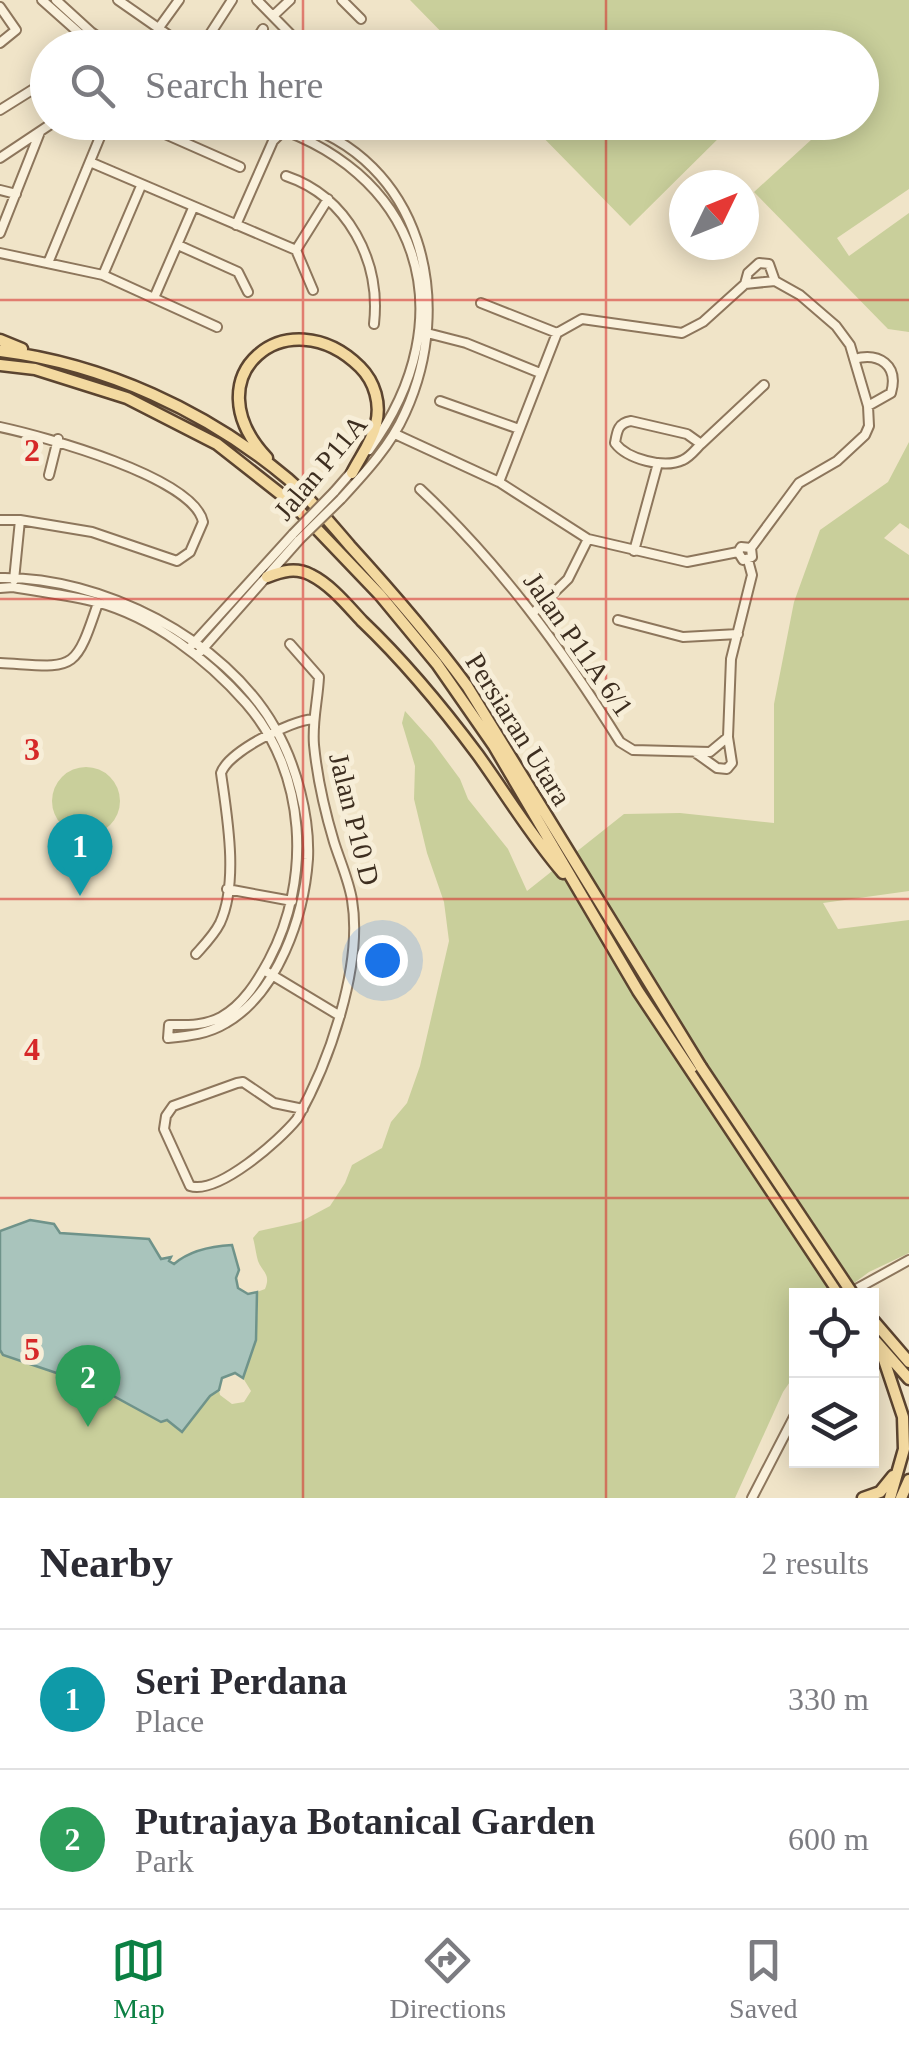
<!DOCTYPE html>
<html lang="en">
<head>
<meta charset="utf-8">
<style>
	:root { --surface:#fff; --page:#f7f7f7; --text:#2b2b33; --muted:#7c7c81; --line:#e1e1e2; --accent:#0b8043 }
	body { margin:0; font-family:Georgia,serif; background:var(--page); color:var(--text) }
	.controls { position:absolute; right:30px; bottom:30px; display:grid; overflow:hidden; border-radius:0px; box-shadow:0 5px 25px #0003 }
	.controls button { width:90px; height:90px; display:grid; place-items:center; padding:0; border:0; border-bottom:2px solid var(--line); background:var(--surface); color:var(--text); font:50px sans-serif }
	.compass { position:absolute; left:669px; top:170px; width:90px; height:90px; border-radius:50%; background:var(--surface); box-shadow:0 5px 25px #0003; rotate:47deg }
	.you { position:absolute; left:382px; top:960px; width:35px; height:35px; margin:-25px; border:8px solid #fff; border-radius:50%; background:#1a73e8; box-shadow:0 0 0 15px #1a73e833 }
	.badge { display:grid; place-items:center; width:65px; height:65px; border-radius:50%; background:var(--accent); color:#fff; font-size:32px; font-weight:700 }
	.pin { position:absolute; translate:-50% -82px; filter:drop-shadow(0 2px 5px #0008) }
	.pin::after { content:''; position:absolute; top:52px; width:35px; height:30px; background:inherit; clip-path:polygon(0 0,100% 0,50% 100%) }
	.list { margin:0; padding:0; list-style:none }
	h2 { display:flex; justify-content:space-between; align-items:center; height:130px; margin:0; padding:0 40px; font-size:42px }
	h2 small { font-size:32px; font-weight:400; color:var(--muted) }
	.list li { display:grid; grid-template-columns:65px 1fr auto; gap:30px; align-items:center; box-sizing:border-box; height:140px; padding:0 40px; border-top:2px solid var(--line) }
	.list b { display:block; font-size:38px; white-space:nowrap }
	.list p { margin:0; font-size:32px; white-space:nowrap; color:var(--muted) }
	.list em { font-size:32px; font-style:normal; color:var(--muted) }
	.icon { flex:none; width:55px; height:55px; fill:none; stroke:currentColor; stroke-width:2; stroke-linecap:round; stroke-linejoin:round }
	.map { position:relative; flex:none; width:909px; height:1498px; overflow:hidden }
	.search { position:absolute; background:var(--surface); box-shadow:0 5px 25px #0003; left:30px; right:30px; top:30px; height:110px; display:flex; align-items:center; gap:25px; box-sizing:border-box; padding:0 35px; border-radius:55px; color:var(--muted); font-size:38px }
	.sheet { height:410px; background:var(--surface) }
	nav { display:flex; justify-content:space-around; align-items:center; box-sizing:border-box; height:140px; border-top:2px solid var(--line); background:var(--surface); font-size:28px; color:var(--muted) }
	nav a { display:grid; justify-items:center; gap:5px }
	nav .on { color:var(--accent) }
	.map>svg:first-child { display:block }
	.green { fill:#c9cf9b }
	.water { fill:#a9c4bc; stroke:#6f938a; stroke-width:2.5 }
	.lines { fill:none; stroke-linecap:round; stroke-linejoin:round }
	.minor-casing { stroke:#8d765c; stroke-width:12 }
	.major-casing { stroke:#5b4430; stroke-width:15 }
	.minor { stroke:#faf1dc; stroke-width:8 }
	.major { stroke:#f3d9a0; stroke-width:10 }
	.minor-bridge-casing { stroke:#8d765c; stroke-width:12; stroke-linecap:butt }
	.major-bridge-casing { stroke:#5b4430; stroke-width:15; stroke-linecap:butt }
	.minor-bridge { stroke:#faf1dc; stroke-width:8 }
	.major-bridge { stroke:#f3d9a0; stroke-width:10 }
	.grid { fill:none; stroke:#d62828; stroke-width:2.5; stroke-opacity:0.55 }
	.labels { text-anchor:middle; stroke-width:10; stroke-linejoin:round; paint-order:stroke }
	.street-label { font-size:28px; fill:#3d2e20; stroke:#f7eed8 }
	.grid-label { font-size:32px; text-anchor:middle; font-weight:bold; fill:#d62828; stroke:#f7eed8; stroke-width:10; stroke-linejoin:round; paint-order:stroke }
</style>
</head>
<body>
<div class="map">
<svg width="909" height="1498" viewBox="0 0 909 1498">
	<rect width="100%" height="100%" fill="#f0e4c8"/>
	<path class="green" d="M 410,0 L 909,0 L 909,189 L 837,238 L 849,256 L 909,213 L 909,332 L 888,329 L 754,192 L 812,139 L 816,123 L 862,122 L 862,48 L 456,47 Z
		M 529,123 L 734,123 L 630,226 Z
		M 909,442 L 909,529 L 900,523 L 884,538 L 909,555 L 909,891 L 823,903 L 838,929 L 909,920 L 909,1253 L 869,1272 L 838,1295 L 796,1296 L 796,1373 L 783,1392 L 735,1498 L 0,1498 L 0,1350 L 3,1355 L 95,1386 L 161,1421 L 219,1390 L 220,1395 L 232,1404 L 244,1402 L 251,1391 L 243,1378 C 255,1350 259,1322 257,1292 L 265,1289 C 271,1274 263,1273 258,1261 C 256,1254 255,1245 253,1238 L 259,1231 L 300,1222 L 330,1206 L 345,1183 L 352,1165 L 382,1148 L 391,1122 L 407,1103 L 420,1066 L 449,941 L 444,902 L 427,853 L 414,799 L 415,766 L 402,723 L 405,711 L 432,741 L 460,779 L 468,799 L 508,849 L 527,891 L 624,814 L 680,813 L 774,823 L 774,704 L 794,602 L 820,530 L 888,482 Z
		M52 801a34 34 0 1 1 68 0a34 34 0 1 1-68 0Z"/>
	<path class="water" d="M 30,1220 L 54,1224 L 60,1233 L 149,1239 L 161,1259 L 171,1257 L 169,1261 L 174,1264 C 189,1251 213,1246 232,1245 L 239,1270 L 236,1278 L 238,1288 L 248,1294 L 257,1292 L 256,1340 L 243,1378 L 235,1373 L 222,1378 L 219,1390 L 210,1396 L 182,1432 L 167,1420 L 161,1422 L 95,1386 L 3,1355 L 0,1350 L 0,1231 Z"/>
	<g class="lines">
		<g class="minor-casing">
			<path id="minor" d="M 42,0 L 96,48
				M 56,0 L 91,32 L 114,48
				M 118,0 L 174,39
				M 257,0 L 304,48
				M 342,0 L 361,19
				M 0,7 L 16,30 L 0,43
				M 273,16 L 290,0
				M 158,29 L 179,0
				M 201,48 L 232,0
				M 251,48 L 263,29
				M 0,110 L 48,80
				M 138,122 L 240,167
				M 258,122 C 420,167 468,316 369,450
				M 294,122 C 422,159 456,302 405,413 C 391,445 365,473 341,499
				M 400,122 L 415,133
				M 0,158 L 54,122
				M 90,162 L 296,250 L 313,290
				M 286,176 C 348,197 381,261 374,324
				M 0,190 L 16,194
				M 236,225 L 273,141 L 284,130
				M 0,233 L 40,132
				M 178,245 L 238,272 L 248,292
				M 296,250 L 328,199
				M 0,253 L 103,275 L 217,327
				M 48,263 L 100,137 L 112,122
				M 103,275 L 141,186
				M 745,284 L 748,273 L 759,263 L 769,264 L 775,281
				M 154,298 L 193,208
				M 481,303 L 557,333
				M 427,333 L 466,343 L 540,373
				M 854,359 C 879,352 899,365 891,393 L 868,406
				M 440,401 L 519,429
				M 631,421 L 687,434 L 701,444 C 695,450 690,457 683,460 C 664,469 627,459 615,443 C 617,431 618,423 631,421 Z
				M 0,427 C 42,436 194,477 203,522 L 190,552 L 177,561 L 92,532 L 20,520 L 0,520
				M 395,434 L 499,482 L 588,539 L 687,562 L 738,552
				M 701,444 L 764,385
				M 49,475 L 58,439
				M 499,482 L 557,333 L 582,319 L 682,333 L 703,322 L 745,284 L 775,281 L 800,295 L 836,326 L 850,345 L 868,406 L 869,426 L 865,435 L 837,461 L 799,483 L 751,548 L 752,557 L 743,560 L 738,552 L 741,547 L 751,548
				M 420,489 C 500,564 562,649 620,742 L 633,750 L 710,752 L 728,737 L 731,659 L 752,575 L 748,560
				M 334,492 L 354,469
				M 634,551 L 658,463
				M 0,578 C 101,576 225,639 275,728 C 296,764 310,817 308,859 C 304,916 278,993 226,1023 C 208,1034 189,1036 168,1038 L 169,1025 C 187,1025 204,1026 221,1017 C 243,1005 257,982 269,960 C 312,879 307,773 246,703 C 207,659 153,617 96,602 C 69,595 40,592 13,587 L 0,588
				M 14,580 L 20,520
				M 534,612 L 568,579 L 588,539
				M 618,620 L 683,637 L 738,634
				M 290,644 L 319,677 C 318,700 312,721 314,745 C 317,776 325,812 334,842 C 340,861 349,881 352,900 C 363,966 329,1063 297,1119 C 280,1140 218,1195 190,1186 L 164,1129 L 166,1116 L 173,1106 L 237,1083 L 243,1082 L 274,1103 L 303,1109
				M 192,645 L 293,534
				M 200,652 L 299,540
				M 0,663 C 74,667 74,675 98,603
				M 696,753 L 717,768 L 727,769 L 732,763 L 728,737
				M 227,889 L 292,901
				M 196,954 C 205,944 214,935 220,923 C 239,882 227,816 221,773 C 229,751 290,721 313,719
				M 267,972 L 340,1016
				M 849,1293 L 909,1260
				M 752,1498 L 796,1413"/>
		</g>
		<g class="major-casing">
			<path id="major" d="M 0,340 L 22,349
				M 0,351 C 104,364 207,411 288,479 C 311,499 330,523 350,546 C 391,591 431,637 467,686 L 701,1067
				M 0,365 L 35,369 L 127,398 L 217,444 L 292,503 L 380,595 L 437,664 L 494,746 L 638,991 L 841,1296
				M 267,458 C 190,376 288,296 360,367 C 375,382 381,404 376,424 C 372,442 360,457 352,473
				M 267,577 C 282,571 296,567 311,575 C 331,585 347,605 362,621 C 404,661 443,708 478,755 C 506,794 531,836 563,873
				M 872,1319 L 909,1362
				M 872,1337 L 909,1379
				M 880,1348 L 903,1417 L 904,1449 L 890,1498
				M 863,1498 L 880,1492 L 893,1476
				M 901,1498 L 909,1480"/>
		</g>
		<use href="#minor" class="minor"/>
		<use href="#major" class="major"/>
		<g class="minor-bridge-casing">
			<path id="minor-bridge" d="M 293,534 L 334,492
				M 299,540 L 341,499"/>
		</g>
		<g class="major-bridge-casing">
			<path id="major-bridge" d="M 701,1067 L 854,1296"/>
		</g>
		<use href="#minor-bridge" class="minor-bridge"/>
		<use href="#major-bridge" class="major-bridge"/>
	</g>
	<path class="grid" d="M 303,0 L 303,48M 606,0 L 606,48M 303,122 L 303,1498M 606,122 L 606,1498M 0,300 L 909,300M 0,599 L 909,599M 0,899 L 909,899M 0,1198 L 909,1198"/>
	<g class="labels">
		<g class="street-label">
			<text transform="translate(320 467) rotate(-50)" y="10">Jalan P11A</text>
			<text transform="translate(579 644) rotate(55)" y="10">Jalan P11A 6/1</text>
			<text transform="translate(519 729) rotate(58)" y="10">Persiaran Utara</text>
			<text transform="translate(355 819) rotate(76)" y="10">Jalan P10 D</text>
		</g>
	</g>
	<g class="grid-label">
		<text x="32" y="461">2</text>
		<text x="32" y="760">3</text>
		<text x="32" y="1060">4</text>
		<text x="32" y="1360">5</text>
	</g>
</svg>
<div class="controls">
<button><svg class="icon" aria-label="locate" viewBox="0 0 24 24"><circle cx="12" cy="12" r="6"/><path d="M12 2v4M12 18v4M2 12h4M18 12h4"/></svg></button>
<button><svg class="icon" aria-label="layers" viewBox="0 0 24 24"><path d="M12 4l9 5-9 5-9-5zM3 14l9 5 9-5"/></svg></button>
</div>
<svg class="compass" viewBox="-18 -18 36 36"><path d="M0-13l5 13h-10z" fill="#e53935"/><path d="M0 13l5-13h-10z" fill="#7c7c81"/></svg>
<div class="you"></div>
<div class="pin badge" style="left:80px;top:896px;background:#0f9aa8">1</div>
<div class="pin badge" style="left:88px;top:1427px;background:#2e9e5b">2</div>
<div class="search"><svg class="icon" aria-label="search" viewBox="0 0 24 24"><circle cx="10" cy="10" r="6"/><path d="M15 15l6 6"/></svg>Search here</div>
</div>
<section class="sheet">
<h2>Nearby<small>2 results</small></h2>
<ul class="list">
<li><span class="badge" style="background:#0f9aa8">1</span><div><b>Seri Perdana</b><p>Place</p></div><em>330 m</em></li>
<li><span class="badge" style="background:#2e9e5b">2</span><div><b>Putrajaya Botanical Garden</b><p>Park</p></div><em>600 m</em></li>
</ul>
</section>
<nav>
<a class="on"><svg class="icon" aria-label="map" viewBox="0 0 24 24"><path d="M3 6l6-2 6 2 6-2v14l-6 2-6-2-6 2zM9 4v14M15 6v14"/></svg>Map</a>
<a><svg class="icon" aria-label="directions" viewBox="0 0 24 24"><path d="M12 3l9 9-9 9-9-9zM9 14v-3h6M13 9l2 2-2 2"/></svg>Directions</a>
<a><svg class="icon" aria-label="saved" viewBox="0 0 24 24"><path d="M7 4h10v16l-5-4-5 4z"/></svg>Saved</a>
</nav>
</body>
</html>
